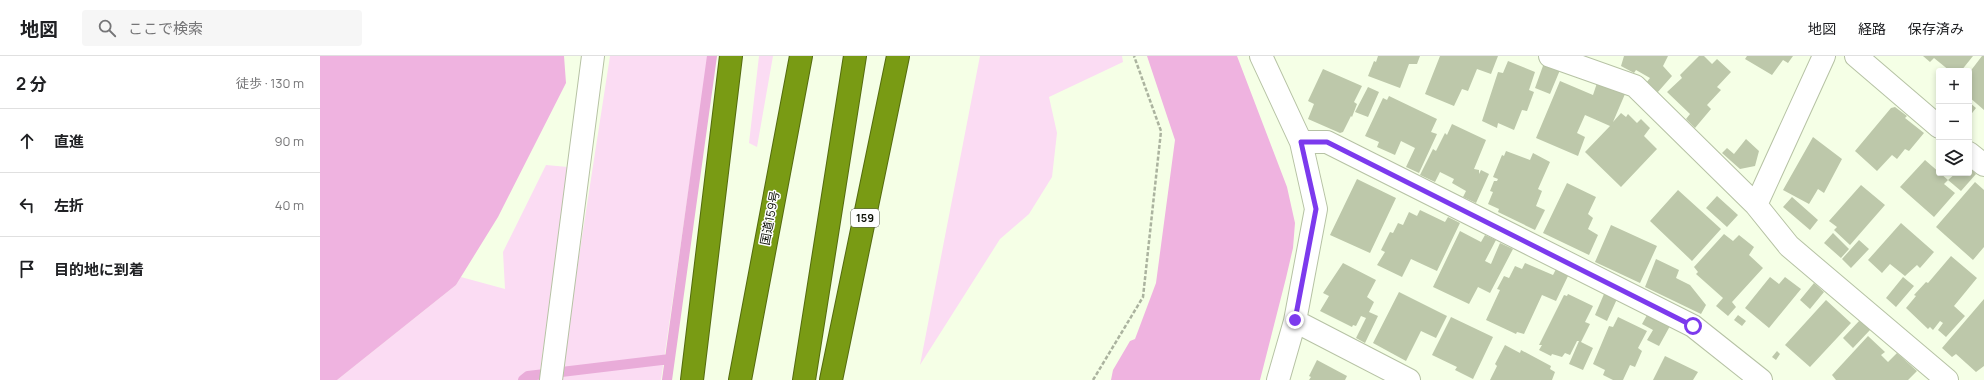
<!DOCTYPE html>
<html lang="ja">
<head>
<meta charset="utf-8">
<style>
	:root { --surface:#fff; --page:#f6f6f6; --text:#202124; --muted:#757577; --line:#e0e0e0 }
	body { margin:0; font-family:Manrope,"Noto Sans JP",sans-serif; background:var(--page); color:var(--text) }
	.controls { position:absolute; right:12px; top:12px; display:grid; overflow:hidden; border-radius:4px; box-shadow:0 2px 6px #0003 }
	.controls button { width:36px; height:36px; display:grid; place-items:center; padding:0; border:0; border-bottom:1px solid var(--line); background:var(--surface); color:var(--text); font:20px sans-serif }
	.stop { position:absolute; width:12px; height:12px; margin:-9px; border:3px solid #7c3aed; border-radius:50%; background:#fff }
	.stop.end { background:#7c3aed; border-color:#fff; box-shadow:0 1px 4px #0008 }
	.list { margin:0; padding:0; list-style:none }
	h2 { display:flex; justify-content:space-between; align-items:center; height:52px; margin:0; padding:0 16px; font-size:17px }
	h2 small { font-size:13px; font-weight:400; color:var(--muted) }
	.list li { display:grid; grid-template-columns:26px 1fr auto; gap:12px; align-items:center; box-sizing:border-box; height:64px; padding:0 16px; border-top:1px solid var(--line) }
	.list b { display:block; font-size:15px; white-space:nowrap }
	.list em { font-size:13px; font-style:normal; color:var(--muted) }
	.icon { flex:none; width:22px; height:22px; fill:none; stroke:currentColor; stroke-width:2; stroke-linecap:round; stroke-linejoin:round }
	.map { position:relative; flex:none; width:1664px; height:324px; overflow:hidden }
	header { display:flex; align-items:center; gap:24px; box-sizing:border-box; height:56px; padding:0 20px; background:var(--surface); border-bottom:1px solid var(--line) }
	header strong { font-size:19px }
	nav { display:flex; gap:22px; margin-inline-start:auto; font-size:14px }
	.search { width:280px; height:36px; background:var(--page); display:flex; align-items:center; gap:10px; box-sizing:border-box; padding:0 14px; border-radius:4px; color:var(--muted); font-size:15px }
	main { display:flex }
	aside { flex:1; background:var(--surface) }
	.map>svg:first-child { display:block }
	.green { fill:#fbdcf3 }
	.forest { fill:#efb3e0 }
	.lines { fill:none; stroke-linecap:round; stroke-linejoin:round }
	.stream { stroke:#e9acd9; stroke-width:10 }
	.building { fill:#bdc8aa }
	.minor-casing { stroke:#b6c2a4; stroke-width:24 }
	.highway-casing { stroke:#546b0f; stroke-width:24 }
	.path { stroke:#abb39f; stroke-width:2.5; stroke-dasharray:4 2; stroke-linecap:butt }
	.minor { stroke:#fff; stroke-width:22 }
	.highway { stroke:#799b14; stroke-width:22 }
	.route { stroke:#7c3aed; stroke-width:5 }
	.labels { text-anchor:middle; stroke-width:3; stroke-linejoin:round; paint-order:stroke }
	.shield { fill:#fff; stroke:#565851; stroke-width:1 }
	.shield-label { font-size:11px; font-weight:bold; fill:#0e1107 }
	.street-label { font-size:12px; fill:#0e1107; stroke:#fff }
</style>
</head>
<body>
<header>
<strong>地図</strong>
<div class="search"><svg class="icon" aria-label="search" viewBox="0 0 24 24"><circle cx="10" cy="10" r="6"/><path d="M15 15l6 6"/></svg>ここで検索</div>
<nav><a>地図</a><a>経路</a><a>保存済み</a></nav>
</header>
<main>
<aside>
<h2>2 分<small>徒歩 · 130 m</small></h2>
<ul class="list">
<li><svg class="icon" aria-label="ahead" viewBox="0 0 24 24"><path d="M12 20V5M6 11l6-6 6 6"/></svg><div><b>直進</b></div><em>90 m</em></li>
<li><svg class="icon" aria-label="left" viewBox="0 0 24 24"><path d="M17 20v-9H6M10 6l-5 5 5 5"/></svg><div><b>左折</b></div><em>40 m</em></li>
<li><svg class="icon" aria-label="arrive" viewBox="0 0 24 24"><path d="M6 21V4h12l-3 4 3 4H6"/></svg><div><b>目的地に到着</b></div></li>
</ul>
</aside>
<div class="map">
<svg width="1664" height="324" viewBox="0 0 1664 324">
	<rect width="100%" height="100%" fill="#f5ffe6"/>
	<path class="green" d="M 290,0 L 388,0 L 341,324 L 242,324 L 251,252 Z
		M 439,0 L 453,0 L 437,91 L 429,87 Z
		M 660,0 L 802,0 L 803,6 L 729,41 L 737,77 L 732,121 L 709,158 L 680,183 L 600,309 Z
		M 226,109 L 248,111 L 219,324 L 17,324 L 136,229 L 141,221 L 185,233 L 183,196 Z"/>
	<path class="forest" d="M 0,0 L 244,0 L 246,27 L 178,161 L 136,229 L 17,324 L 0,324 Z
		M 827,0 L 917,0 L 967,131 L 975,167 L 973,192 L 966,222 L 940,324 L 791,324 L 793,314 L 810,285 L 815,283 L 836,227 L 855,84 Z"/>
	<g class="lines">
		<path class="stream" d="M 203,324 L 208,320 L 350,303
			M 347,324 L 392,0"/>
	</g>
	<path class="building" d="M 1058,0 L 1100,0 L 1097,8 L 1089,8 L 1080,32 L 1048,20 L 1054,5 L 1056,6 Z
		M 1120,0 L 1178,0 L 1171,18 L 1157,13 L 1148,35 L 1142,33 L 1134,50 L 1105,38 Z
		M 1304,0 L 1348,0 L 1343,10 L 1352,20 L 1337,37 L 1326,27 L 1330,22 L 1316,14 L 1314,17 L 1301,10 Z
		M 1379,0 L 1384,0 L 1392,8 L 1397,3 L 1411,16 L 1397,31 L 1401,34 L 1387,49 L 1391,53 L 1375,72 L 1366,63 L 1370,58 L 1347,36 L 1362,22 L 1360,19 Z
		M 1427,0 L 1473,0 L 1468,7 L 1463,4 L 1452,19 L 1425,3 Z
		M 1603,0 L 1653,0 L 1641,15 L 1630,15 L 1614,2 L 1610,6 Z
		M 1662,0 L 1664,0 L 1664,54 L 1649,41 L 1649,17 Z
		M 1188,5 L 1215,16 L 1209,34 L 1214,36 L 1207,55 L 1202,54 L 1194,74 L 1178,67 L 1177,72 L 1162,65 L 1178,16 L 1183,17 Z
		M 1224,7 L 1240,14 L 1230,38 L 1215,32 Z
		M 1003,13 L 1042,30 L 1034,46 L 1037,48 L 1032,61 L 1031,60 L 1023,76 L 1020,77 L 988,63 L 994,48 L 988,45 Z
		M 1240,25 L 1273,39 L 1277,27 L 1305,38 L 1293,66 L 1301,57 L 1306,61 L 1308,58 L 1317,67 L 1321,63 L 1330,72 L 1324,80 L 1337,93 L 1301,131 L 1265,96 L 1290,70 L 1265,59 L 1257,77 L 1265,81 L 1258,100 L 1216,82 Z
		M 1048,31 L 1059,36 L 1048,61 L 1035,56 Z
		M 1069,40 L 1117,63 L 1111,76 L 1117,78 L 1099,117 L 1086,111 L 1095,92 L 1081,85 L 1075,99 L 1057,91 L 1059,86 L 1045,80 L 1063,42 L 1067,44 Z
		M 1649,46 L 1656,52 L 1649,61 Z
		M 1575,51 L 1587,60 L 1585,62 L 1604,77 L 1589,95 L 1585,93 L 1577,103 L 1572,99 L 1557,115 L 1535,95 L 1571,52 Z
		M 1132,68 L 1166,84 L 1154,113 L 1159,114 L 1159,118 L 1161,114 L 1169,118 L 1156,147 L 1143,141 L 1146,135 L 1132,127 L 1134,123 L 1120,116 L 1115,126 L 1100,119 L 1113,93 L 1116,95 L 1125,77 L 1127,79 Z
		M 1493,81 L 1522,103 L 1504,137 L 1498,133 L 1489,148 L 1463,134 Z
		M 1426,83 L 1439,95 L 1435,110 L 1420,113 L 1402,97 L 1407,92 L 1414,98 Z
		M 1186,95 L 1210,104 L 1213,97 L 1230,106 L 1218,133 L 1222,135 L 1216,150 L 1225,154 L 1215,174 L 1178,156 L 1179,153 L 1168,148 L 1173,136 L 1170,135 L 1174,125 L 1177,125 L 1178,123 L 1173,121 L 1182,99 L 1184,100 Z
		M 1605,104 L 1628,124 L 1624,128 L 1635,137 L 1614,161 L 1580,131 Z
		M 1649,111 L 1656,118 L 1641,135 L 1628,124 L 1636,117 L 1649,117 Z
		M 1037,123 L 1076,142 L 1050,197 L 1010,179 Z
		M 1655,126 L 1664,134 L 1664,191 L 1653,204 L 1616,171 Z
		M 1247,127 L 1276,141 L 1268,158 L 1273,162 L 1268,173 L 1278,179 L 1269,199 L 1223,177 Z
		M 1541,129 L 1565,149 L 1530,189 L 1514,174 L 1517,171 L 1509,165 Z
		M 1358,134 L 1401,173 L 1372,205 L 1330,165 Z
		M 1397,140 L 1418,159 L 1407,171 L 1386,152 Z
		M 1472,141 L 1498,164 L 1490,174 L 1463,151 Z
		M 1100,154 L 1125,166 L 1128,161 L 1140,167 L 1117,215 L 1091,203 L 1082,221 L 1057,209 L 1065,196 L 1061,194 L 1070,176 L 1073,177 L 1078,167 L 1083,169 L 1089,156 L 1097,160 Z
		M 1581,167 L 1614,196 L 1600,212 L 1597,209 L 1585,220 L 1570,208 L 1562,217 L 1548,204 Z
		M 1291,169 L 1337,190 L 1320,227 L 1275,206 Z
		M 1140,175 L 1161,186 L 1165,179 L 1176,184 L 1165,205 L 1171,208 L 1180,187 L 1193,193 L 1170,237 L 1158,231 L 1149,248 L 1113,231 Z
		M 1513,177 L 1529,193 L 1521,202 L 1504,187 Z
		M 1404,178 L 1413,185 L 1419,179 L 1434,191 L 1429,199 L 1443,212 L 1412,246 L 1416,251 L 1408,260 L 1396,250 L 1403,242 L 1376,218 L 1378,216 L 1374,211 Z
		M 1539,184 L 1549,193 L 1531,212 L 1522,203 Z
		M 1631,200 L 1657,222 L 1634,250 L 1645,260 L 1626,281 L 1618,274 L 1623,267 L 1620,265 L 1613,274 L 1610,271 L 1608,273 L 1586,252 L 1596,240 L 1594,239 L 1606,226 L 1608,227 Z
		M 1336,203 L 1359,214 L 1356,222 L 1370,229 L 1386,249 L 1381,258 L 1325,231 Z
		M 1023,207 L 1056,224 L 1047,241 L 1054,246 L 1049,256 L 1058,260 L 1045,287 L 1036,282 L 1046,262 L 1041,260 L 1036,270 L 1033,269 L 1032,271 L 1000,255 L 1009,240 L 1003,237 Z
		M 1205,207 L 1233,219 L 1236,213 L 1248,220 L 1236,245 L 1222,239 L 1204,278 L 1197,276 L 1196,278 L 1166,264 L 1180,234 L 1177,233 L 1184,220 L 1189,222 L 1195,210 L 1202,213 Z
		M 1450,221 L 1459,228 L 1465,221 L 1481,233 L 1449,272 L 1425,252 Z
		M 1583,221 L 1594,230 L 1576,251 L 1566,242 Z
		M 1494,227 L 1504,236 L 1490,253 L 1480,244 Z
		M 1079,236 L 1127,260 L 1116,282 L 1101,275 L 1086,305 L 1053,287 Z
		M 1248,238 L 1273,250 L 1265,266 L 1270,268 L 1261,286 L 1273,292 L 1263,314 L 1249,308 L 1259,285 L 1257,285 L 1250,299 L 1245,297 L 1242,301 L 1232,298 L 1231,300 L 1219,294 L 1222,289 L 1219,289 L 1244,239 L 1247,240 Z
		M 1284,238 L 1297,243 L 1287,265 L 1275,259 Z
		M 1664,243 L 1664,310 L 1656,316 L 1636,298 L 1632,301 L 1622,292 Z
		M 1506,244 L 1531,267 L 1490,311 L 1465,289 Z
		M 1327,259 L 1350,270 L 1339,290 L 1327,284 L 1333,274 L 1322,268 Z
		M 1418,259 L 1426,265 L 1422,270 L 1414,264 Z
		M 1131,261 L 1173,281 L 1153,323 L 1135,314 L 1137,311 L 1112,299 Z
		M 1298,261 L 1327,275 L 1318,292 L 1322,295 L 1315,311 L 1310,309 L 1303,324 L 1293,324 L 1283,319 L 1285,314 L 1273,308 L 1289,270 L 1293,271 Z
		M 1540,264 L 1550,274 L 1533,292 L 1523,282 Z
		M 1548,280 L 1565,296 L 1561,299 L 1568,306 L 1577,297 L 1597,315 L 1588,324 L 1516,324 L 1512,319 Z
		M 1185,289 L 1200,297 L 1201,294 L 1231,310 L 1230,313 L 1235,316 L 1232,324 L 1170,324 L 1177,310 L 1175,308 Z
		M 1457,295 L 1460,298 L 1456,304 L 1452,301 Z
		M 1345,300 L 1378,316 L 1373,324 L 1333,324 Z
		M 997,304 L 1027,320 L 1025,324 L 989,324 L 991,321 L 989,320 Z"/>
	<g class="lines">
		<g class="minor-casing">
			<path id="minor" d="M 941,0 L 981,86 L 996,153 L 975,265 L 958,324
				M 1230,0 L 1315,30 L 1436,149 L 1469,190 L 1627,324
				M 1536,0 L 1619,71
				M 981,86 L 1007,86 L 1373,270 L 1441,324
				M 1649,97 L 1664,109
				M 1436,149 L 1504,0
				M 975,265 L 1089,324
				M 231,324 L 273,0"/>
		</g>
		<g class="highway-casing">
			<path id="highway" d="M 372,324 L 411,0
				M 420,324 L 481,0
				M 484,324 L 535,0
				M 511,324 L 578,0"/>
		</g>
		<path class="path" d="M 773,324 L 823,241 L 841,75 L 814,0"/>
		<use href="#minor" class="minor"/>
		<use href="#highway" class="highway"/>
	</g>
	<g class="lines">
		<path class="route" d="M 975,264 L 996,153 L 981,86 L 1007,86 L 1373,270"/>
	</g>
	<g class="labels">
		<rect class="shield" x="531" y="153" width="28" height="18" rx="3"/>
		<g class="shield-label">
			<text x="545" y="166">159</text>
		</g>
		<g class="street-label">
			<text transform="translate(450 162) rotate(-79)" y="4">国道159号</text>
		</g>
	</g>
</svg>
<div class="controls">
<button>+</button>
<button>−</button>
<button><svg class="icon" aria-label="layers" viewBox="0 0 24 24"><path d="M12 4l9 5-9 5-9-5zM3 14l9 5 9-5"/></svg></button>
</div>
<div class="stop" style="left:1373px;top:270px"></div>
<div class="stop end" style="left:975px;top:264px"></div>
</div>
</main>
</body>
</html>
